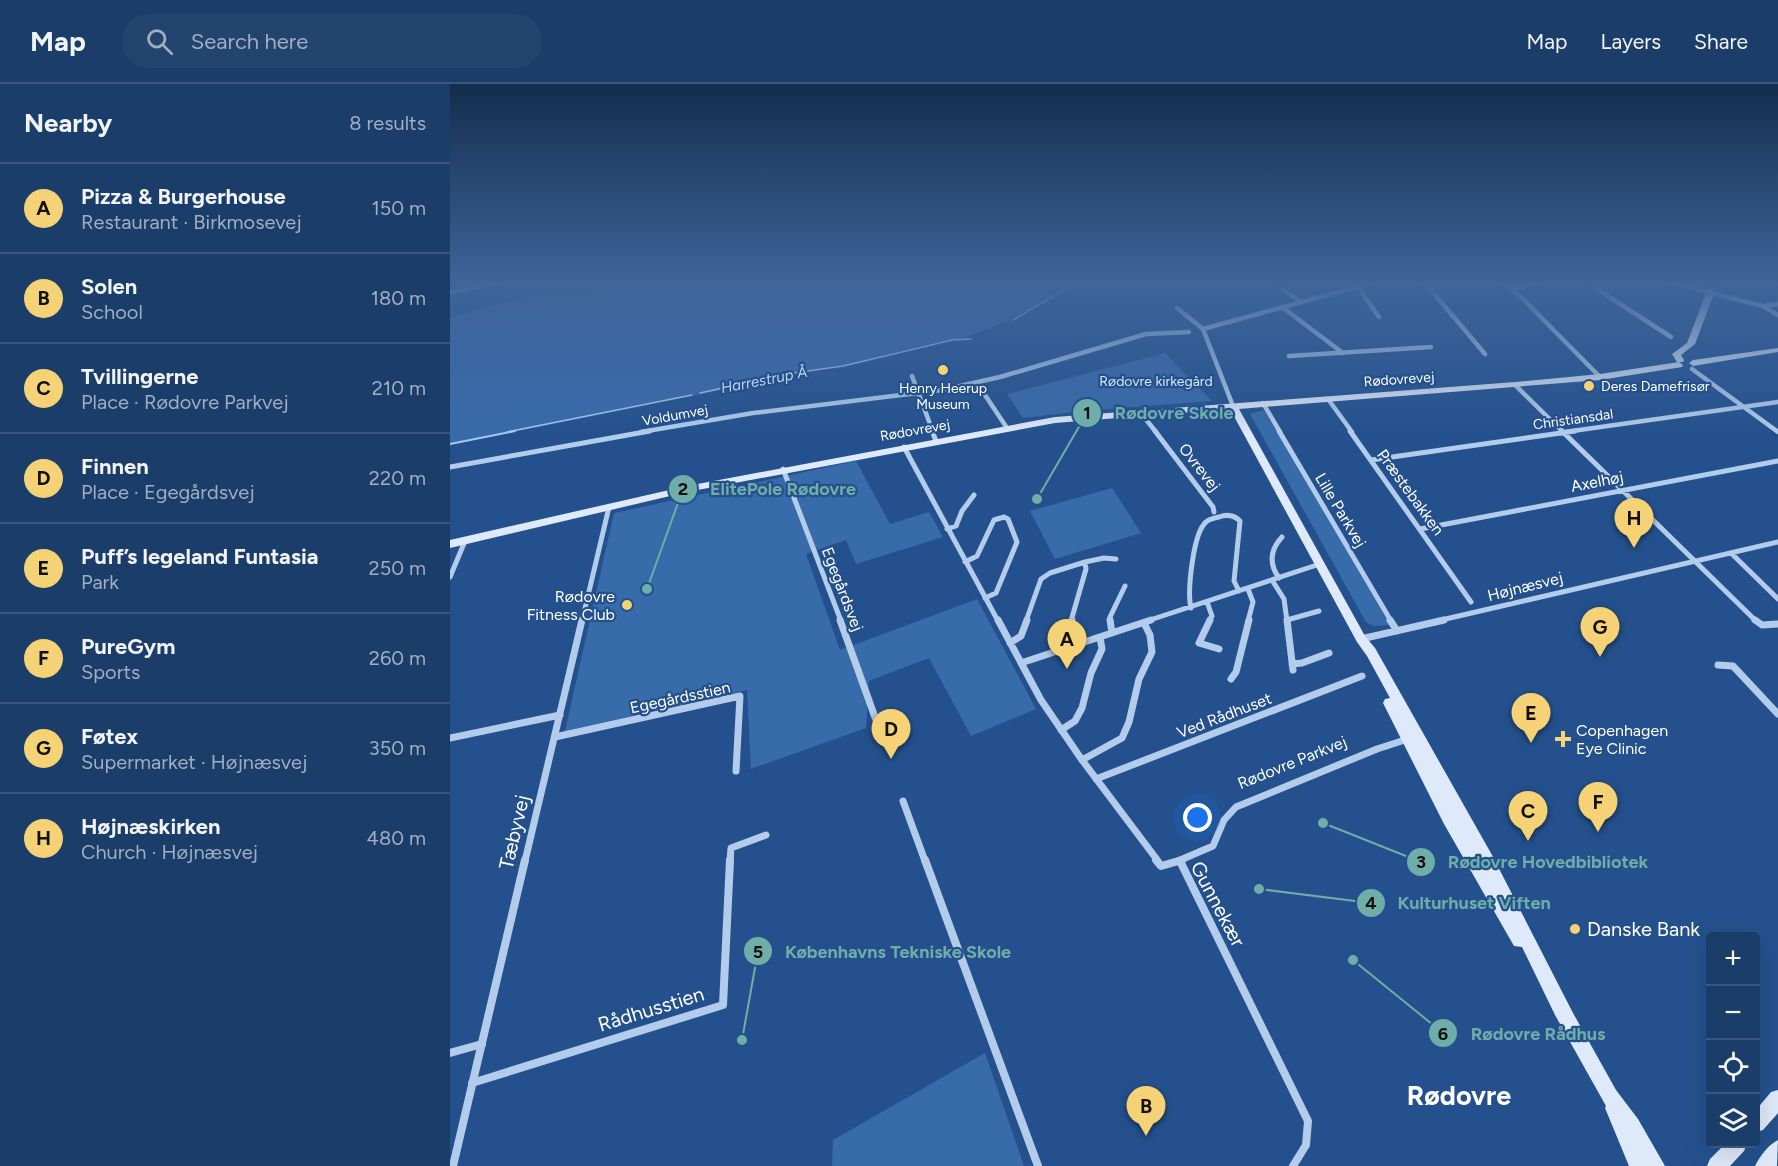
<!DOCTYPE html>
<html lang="en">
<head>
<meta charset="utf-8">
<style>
	:root { --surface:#1b3d6a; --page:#244470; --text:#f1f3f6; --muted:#a0aec1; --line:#39567e; --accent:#f6d276 }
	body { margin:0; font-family:Figtree,sans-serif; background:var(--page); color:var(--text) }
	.controls { position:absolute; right:18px; bottom:18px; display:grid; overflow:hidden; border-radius:6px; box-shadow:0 6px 24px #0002 }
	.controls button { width:54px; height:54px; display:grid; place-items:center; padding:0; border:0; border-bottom:2px solid var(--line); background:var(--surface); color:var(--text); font:30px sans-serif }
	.you { position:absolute; left:748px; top:734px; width:21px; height:21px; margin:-15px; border:4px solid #fff; border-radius:50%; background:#1a73e8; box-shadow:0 0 0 9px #1a73e833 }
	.badge { display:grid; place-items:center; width:39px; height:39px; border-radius:50%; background:var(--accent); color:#111; font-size:20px; font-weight:700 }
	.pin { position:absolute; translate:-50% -50px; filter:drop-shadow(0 2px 3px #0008) }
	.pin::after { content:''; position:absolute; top:32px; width:21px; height:18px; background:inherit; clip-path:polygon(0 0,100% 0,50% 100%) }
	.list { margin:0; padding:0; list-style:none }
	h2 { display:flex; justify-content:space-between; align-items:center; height:78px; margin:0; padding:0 24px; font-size:26px }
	h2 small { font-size:20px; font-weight:400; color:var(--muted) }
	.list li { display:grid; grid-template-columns:39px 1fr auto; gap:18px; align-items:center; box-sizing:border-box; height:90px; padding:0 24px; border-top:2px solid var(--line) }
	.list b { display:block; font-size:22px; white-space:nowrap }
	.list p { margin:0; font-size:20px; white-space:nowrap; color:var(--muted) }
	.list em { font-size:20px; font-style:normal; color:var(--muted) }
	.icon { flex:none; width:33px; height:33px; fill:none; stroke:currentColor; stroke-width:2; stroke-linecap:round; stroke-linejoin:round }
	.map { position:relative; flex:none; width:1328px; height:1082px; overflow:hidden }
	header { display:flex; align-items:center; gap:36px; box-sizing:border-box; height:84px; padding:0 30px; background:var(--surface); border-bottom:2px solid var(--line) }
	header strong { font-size:28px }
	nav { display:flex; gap:33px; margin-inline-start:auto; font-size:21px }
	.search { width:420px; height:54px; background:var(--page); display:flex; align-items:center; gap:15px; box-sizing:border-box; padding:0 21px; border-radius:33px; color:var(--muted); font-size:22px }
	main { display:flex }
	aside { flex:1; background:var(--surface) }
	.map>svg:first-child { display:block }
	.green { fill:#386baa }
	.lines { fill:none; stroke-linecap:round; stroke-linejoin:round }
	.stream-far1 { stroke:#a7c7ec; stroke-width:1.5 }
	.stream { stroke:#a7c7ec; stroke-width:2 }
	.river { fill:#476792; fill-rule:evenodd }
	.street-far3 { stroke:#b3cceb; stroke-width:4.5 }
	.street-far2 { stroke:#b3cceb; stroke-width:5 }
	.street-far1 { stroke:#b3cceb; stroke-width:7 }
	.street { stroke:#b3cceb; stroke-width:8 }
	.secondary { fill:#dee9f9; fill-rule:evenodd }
	.poi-dot { fill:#f6d276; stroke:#24518d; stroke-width:2 }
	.labels { text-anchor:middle; stroke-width:4.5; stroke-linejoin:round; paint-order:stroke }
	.far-street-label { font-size:14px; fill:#fff; stroke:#24518d }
	.far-park-label { font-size:14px; fill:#d7e6f8; stroke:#24518d }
	.far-poi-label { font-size:14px; fill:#fff; stroke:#24518d; text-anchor:start }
	.far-water-label { font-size:15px; font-style:italic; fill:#bfd6f2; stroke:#24518d }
	.street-label { font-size:16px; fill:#fff; stroke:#24518d }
	.poi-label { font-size:16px; fill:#fff; stroke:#24518d; text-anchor:end }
	.near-street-label { font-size:20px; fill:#fff; stroke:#24518d }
	.near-poi-label { font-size:20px; fill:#fff; stroke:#24518d; text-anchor:start }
	.near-district-label { font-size:27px; font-weight:bold; fill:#fff; stroke:#24518d }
	.leader { fill:none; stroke:#6fada8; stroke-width:2 }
	.callout-dot { fill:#6fada8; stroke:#24518d; stroke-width:2 }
	.mark-label { font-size:18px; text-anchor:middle; font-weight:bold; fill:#111 }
	.callout-label { font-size:18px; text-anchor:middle; font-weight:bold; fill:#6fada8; stroke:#24518d; stroke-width:4.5; stroke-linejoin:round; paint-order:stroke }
</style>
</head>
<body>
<header>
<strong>Map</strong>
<div class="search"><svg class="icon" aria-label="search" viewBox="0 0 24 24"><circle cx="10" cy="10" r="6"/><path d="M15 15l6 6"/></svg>Search here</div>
<nav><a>Map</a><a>Layers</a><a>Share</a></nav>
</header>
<main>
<aside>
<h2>Nearby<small>8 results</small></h2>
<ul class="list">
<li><span class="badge">A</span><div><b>Pizza &amp; Burgerhouse</b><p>Restaurant · Birkmosevej</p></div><em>150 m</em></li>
<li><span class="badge">B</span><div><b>Solen</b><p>School</p></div><em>180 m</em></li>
<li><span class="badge">C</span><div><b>Tvillingerne</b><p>Place · Rødovre Parkvej</p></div><em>210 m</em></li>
<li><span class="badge">D</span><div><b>Finnen</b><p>Place · Egegårdsvej</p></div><em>220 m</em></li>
<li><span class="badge">E</span><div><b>Puff’s legeland Funtasia</b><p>Park</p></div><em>250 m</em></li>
<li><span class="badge">F</span><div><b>PureGym</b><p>Sports</p></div><em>260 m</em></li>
<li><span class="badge">G</span><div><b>Føtex</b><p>Supermarket · Højnæsvej</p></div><em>350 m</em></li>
<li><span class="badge">H</span><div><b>Højnæskirken</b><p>Church · Højnæsvej</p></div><em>480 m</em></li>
</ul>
</aside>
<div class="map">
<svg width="1328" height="1082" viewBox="0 0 1328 1082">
	<rect width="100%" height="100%" fill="#24518d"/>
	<path class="green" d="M 214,199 L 647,199 L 613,206 L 558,237 L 514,254 L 470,262 L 399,280 L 0,361 L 0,234 L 46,220 L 88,211 L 131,210 Z
		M 715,269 L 762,317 L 632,327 L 573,334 L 557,310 Z
		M 814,326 L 940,541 L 923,542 L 916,538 L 800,330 Z
		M 406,377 L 440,440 L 479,428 L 493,453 L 406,480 L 396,456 L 356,470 L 390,566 L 527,515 L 586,625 L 521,652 L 479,574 L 419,597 L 416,644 L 301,685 L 297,606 L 115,647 L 164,429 Z
		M 662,404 L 691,449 L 605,475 L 580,427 Z
		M 535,969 L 574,1082 L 382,1082 L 383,1056 Z"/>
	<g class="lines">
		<path class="stream-far1" d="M 563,236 L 619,203
			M 250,309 L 336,290 L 393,282 L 502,256 L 521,255
			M 57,348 L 242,311"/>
		<path class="stream" d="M 0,360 L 65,347"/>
		<path class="river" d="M 242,199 L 270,199 L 265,202 L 130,219 L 69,224 L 0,243 L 0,237 L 68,218 Z"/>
		<path class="street-far3" d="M 824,199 L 851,218
			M 902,199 L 908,203 L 929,233
			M 975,199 L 1035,270
			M 1053,199 L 1070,212 L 1150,293
			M 1138,199 L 1221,253
			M 1222,199 L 1313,222 L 1328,231
			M 1062,205 L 1086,199
			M 0,208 L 46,199
			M 1314,222 L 1328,220
			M 832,223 L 893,269
			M 727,224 L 753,245 L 783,322
			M 753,245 L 921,199
			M 839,272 L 981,263
			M 1242,285 L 1328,348
			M 462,292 L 483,348
			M 527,299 L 557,344
			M 1065,301 L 1113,348
			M 878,315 L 902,348
			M 813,319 L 830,348
			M 690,328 L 706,348
			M 191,348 L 303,329 L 492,306 L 550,293 L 696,250 L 739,248
			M 1115,348 L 1328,318"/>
		<path class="street-far2" d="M 482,347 L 486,357
			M 705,347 L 763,423 L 764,428
			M 829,347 L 941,537
			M 900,347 L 1021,518
			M 1112,347 L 1306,537
			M 454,363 L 548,537
			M 921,376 L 1125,347
			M 0,383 L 200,347
			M 333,385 L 391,537
			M 497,445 L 506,442 L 512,427 L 524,411
			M 970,445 L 1328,377
			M 1281,469 L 1328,515
			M 515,478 L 527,472 L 544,436 L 554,433 L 558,435 L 567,458 L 546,509 L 535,514
			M 635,478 L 654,474 L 666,475
			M 0,493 L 15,457
			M 829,494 C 819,480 820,466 832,453
			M 822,496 L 834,515 L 837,537
			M 798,505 L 803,518 L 798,537
			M 757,518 L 762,532 L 759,537
			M 741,524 C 737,508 743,449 756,438 C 759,435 764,434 769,433 C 777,430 784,431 790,437 L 784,497 L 789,507
			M 837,536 L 869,527
			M 132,537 L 159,423
			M 576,537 L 591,495 L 600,489 L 635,478 L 636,485 L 621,537
			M 661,537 L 660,533 L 675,502
			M 697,537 L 870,480
			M 987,537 L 1328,458"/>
		<path class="street-far1" d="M 390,536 L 426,636
			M 548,536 L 591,616 L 632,676 L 708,777
			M 660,536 L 662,549
			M 760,536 L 749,559 L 769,565
			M 837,536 L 843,586
			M 940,536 L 947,547
			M 1305,536 L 1312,541 L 1328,540
			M 911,555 L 994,536
			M 560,559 L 571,552 L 577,536
			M 620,563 L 617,552 L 622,536
			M 571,579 L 701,536
			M 842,580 L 852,579 L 879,569
			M 1268,581 L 1283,582 L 1328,630
			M 781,595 L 786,588 L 799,536
			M 611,646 L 625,637 L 632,624 L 641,589 L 652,565 L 650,553
			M 105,653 L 290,612 L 286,687
			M 0,654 L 110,631
			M 632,676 L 672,654 L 679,638 L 689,595 L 702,568 L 700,551 L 694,539
			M 646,695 L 912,592
			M 453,717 L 475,777
			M 75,777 L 132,536
			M 280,777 L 281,764 L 316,751
			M 728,777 L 763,762 L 774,736 L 786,723 L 927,665 L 958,655"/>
		<path class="street" d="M 475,776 L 588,1082
			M 706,776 L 711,782 L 732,776
			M 730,777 L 858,1037 L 856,1061 L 843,1082
			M 0,969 L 32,960
			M 22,999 L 273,921 L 280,776
			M 3,1082 L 75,776"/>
		<path class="secondary" d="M 1260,199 L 1268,199 L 1245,260 L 1231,271 L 1234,276 L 1233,278 L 1227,278 L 1222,270 L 1237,259 Z
			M 1328,264 L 1328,268 L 1243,282 L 1239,279 L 1243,276 Z
			M 1229,278 L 1233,281 L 1232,283 L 1150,296 L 789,325 L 915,552 L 925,564 L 1042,771 L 1123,929 L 1166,1006 L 1188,1035 L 1215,1082 L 1179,1082 L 1155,1024 L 1156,1022 L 1105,931 L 1072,863 L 1064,862 L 994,740 L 933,619 L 935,615 L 940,614 L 917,572 L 907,558 L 780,325 L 605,339 L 237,408 L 0,464 L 0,456 L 237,402 L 605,333 L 1065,298 L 1150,290 Z
			M 1328,1006 L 1328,1029 L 1313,1046 L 1306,1048 L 1306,1026 L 1321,1008 Z
			M 1328,1056 L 1327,1082 L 1305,1082 C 1310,1072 1318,1061 1328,1056 Z
			M 1275,1060 L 1297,1060 L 1294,1067 L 1280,1082 L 1257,1082 L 1260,1075 Z"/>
	</g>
	<linearGradient id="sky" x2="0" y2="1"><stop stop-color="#142d4e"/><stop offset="0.57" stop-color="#3f659a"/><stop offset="1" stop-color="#3f659a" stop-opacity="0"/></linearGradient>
	<rect width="1328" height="351" fill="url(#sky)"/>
	<g class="poi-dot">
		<circle cx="493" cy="286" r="6"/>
		<circle cx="1139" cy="302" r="6"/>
		<circle cx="177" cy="521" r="6"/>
		<path d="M1110 646h6v6h6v6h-6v6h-6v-6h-6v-6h6z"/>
		<circle cx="1125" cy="845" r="6"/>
	</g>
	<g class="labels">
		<g class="far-street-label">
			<text transform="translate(949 295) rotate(-4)" y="5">Rødovrevej</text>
			<text transform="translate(225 331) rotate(-10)" y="5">Voldumvej</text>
			<text transform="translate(1123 335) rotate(-8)" y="5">Christiansdal</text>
			<text transform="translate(465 346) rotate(-10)" y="5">Rødovrevej</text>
		</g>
		<g class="far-park-label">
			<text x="706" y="302">Rødovre kirkegård</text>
		</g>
		<g class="far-poi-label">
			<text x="1151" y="307">Deres Damefrisør</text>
			<text x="493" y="309" text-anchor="middle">Henry Heerup<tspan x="493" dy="16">Museum</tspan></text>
		</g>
		<g class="far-water-label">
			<text transform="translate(314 296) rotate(-11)" y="5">Harrestrup Å</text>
		</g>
		<g class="street-label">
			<text transform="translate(750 383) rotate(52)" y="6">Ovrevej</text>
			<text transform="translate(1147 397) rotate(-11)" y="6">Axelhøj</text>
			<text transform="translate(961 408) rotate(54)" y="6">Præstebakken</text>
			<text transform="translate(891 426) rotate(59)" y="6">Lille Parkvej</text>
			<text transform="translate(1075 502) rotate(-14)" y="6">Højnæsvej</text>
			<text transform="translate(393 505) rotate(69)" y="6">Egegårdsvej</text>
			<text transform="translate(230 613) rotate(-12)" y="6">Egegårdsstien</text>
			<text transform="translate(774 631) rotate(-21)" y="6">Ved Rådhuset</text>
			<text transform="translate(842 678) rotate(-22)" y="6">Rødovre Parkvej</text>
		</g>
		<g class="poi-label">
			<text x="165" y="518">Rødovre<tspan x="165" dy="18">Fitness Club</tspan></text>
			<text x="1126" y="652" text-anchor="start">Copenhagen<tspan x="1126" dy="18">Eye Clinic</tspan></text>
		</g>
		<g class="near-street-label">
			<text transform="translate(64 748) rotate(-77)" y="7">Tæbyvej</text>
			<text transform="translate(768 820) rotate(62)" y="7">Gunnekær</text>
			<text transform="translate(201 925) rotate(-17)" y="7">Rådhusstien</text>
		</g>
		<g class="near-poi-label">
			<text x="1137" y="852">Danske Bank</text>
		</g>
		<g class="near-district-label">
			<text x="1009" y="1021">Rødovre</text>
		</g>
	</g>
	<path class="leader" d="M587 415L637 329M197 505L233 405M873 739L971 778M809 805L921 819M292 956L308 867M903 876L993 949"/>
	<g class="callout-dot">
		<circle cx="587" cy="415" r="6"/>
		<circle cx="197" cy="505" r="6"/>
		<circle cx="873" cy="739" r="6"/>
		<circle cx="809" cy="805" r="6"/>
		<circle cx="292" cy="956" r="6"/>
		<circle cx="903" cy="876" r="6"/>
		<circle cx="637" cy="329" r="15"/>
		<circle cx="233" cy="405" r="15"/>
		<circle cx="971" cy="778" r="15"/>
		<circle cx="921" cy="819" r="15"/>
		<circle cx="308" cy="867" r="15"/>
		<circle cx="993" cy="949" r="15"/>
	</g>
	<g class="mark-label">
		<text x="637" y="335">1</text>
		<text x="233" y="411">2</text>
		<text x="971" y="784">3</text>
		<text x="921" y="825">4</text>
		<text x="308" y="874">5</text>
		<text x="993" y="956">6</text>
	</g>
	<g class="callout-label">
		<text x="724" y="335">Rødovre Skole</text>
		<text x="333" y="411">ElitePole Rødovre</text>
		<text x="1098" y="784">Rødovre Hovedbibliotek</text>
		<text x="1024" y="825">Kulturhuset Viften</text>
		<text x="448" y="874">Københavns Tekniske Skole</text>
		<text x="1088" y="956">Rødovre Rådhus</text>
	</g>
</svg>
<div class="controls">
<button>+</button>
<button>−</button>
<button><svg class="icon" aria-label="locate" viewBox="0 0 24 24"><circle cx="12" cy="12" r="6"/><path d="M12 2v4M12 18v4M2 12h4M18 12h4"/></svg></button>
<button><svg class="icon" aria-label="layers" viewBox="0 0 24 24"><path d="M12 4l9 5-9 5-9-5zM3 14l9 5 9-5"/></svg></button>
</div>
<div class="you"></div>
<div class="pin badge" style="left:617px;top:585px">A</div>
<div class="pin badge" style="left:696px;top:1052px">B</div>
<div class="pin badge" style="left:1078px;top:757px">C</div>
<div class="pin badge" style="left:441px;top:675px">D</div>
<div class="pin badge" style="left:1081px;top:659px">E</div>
<div class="pin badge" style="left:1148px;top:748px">F</div>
<div class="pin badge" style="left:1150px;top:573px">G</div>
<div class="pin badge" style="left:1184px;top:464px">H</div>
</div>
</main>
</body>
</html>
